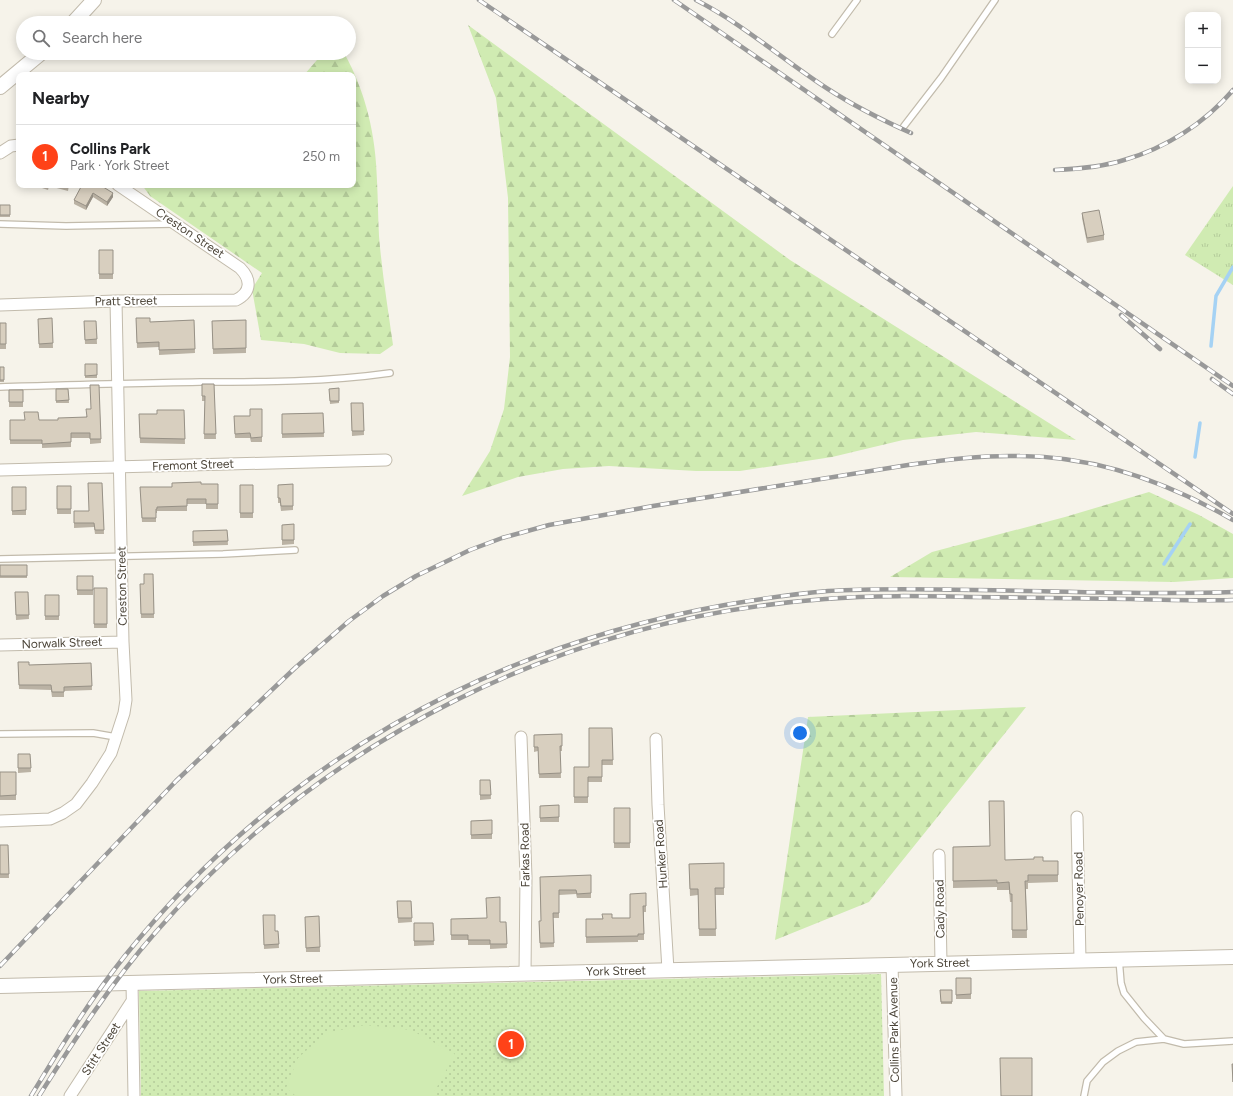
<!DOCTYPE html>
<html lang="en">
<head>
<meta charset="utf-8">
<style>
	:root { --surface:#fff; --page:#f2f2f2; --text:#202124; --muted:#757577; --line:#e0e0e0; --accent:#ff4218 }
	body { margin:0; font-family:Figtree,sans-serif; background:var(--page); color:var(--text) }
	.controls { position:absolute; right:12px; top:12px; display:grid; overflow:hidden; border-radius:8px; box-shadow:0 2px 10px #0003 }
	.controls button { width:36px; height:36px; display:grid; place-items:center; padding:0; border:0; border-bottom:1px solid var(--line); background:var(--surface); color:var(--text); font:20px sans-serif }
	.you { position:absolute; left:800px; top:733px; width:14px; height:14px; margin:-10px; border:3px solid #fff; border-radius:50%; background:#1a73e8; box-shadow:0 0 0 6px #1a73e833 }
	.badge { display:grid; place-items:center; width:26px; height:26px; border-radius:50%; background:var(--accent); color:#fff; font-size:13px; font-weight:700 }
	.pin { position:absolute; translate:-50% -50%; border:2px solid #fff; box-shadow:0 1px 4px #0006 }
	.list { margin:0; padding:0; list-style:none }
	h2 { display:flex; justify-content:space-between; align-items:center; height:52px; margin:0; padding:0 16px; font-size:17px }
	h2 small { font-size:13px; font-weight:400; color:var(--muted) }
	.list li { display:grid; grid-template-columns:26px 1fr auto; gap:12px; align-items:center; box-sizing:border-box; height:64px; padding:0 16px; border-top:1px solid var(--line) }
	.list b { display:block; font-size:15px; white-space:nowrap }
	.list p { margin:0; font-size:13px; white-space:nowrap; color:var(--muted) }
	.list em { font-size:13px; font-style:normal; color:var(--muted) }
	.icon { flex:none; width:22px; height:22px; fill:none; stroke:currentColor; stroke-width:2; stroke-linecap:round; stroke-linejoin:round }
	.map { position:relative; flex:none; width:1233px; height:1096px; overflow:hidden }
	.search { position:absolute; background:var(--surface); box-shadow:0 2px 10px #0003; left:16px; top:16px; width:340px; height:44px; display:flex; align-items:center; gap:10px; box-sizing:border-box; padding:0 14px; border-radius:22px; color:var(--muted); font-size:15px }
	.panel { position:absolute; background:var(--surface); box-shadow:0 2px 10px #0003; left:16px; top:72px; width:340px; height:116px; border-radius:8px }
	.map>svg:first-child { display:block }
	.grass { fill:url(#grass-tufts) }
	.forest { fill:url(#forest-firs) }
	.park { fill:url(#park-dots) }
	.garden { fill:#d0ebb2 }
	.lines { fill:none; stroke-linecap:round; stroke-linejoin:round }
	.stream { stroke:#a5d2f4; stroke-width:3.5 }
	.service-casing { stroke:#c2bbac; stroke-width:8 }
	.minor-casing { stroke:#c2bbac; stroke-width:13 }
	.tertiary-casing { stroke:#c2bbac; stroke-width:16 }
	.service { stroke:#fff; stroke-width:5.5 }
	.minor { stroke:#fff; stroke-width:11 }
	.tertiary { stroke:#fff; stroke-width:14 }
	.rail-casing { stroke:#999; stroke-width:4.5 }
	.rail { stroke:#fff; stroke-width:3; stroke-dasharray:9; stroke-linecap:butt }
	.wall { fill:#bab2a4 }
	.shaded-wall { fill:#979186 }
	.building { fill:#d8cfbf; stroke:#979186 }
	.labels { text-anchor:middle; stroke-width:3.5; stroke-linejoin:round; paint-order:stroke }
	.street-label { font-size:12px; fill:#4b4438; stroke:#fff }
</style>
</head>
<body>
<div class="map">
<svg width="1233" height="1096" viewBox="0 0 1233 1096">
	<defs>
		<pattern id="grass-tufts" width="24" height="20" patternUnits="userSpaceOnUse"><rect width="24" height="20" fill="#d0ebb2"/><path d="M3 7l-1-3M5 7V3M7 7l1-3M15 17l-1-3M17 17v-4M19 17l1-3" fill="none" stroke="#b4cb9a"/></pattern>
		<pattern id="forest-firs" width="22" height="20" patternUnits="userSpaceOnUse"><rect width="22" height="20" fill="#d0ebb2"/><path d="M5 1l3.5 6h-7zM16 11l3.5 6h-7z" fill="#b4cb9a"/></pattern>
		<pattern id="park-dots" width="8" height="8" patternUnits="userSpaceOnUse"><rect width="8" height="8" fill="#d0ebb2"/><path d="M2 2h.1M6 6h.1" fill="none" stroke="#b4cb9a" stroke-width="1.8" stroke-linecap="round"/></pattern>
	</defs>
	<rect width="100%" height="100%" fill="#f6f3ea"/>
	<path class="grass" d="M 1233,186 L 1233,285 L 1185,255 Z"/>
	<path class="forest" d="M 468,25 L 790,260 L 1076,440 L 976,432 L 903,440 L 832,457 L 740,471 L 696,471 L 609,466 L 563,469 L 518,477 L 462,496 L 490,451 L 504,409 L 510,357 L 508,198 L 496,98 Z
		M 323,53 L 344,53 C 366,92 376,136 377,181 C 378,200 378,218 379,236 C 382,273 388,309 393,345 L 380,354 L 340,353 L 304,344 L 261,340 L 252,289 L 262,273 L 150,196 L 142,185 L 353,185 L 353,75 L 304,75 Z
		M 1149,492 L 1199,515 L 1233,534 L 1233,578 L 1174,582 L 890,577 L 932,552 L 1065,517 Z
		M 1026,707 L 869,902 L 775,940 L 808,717 Z"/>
	<path class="park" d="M 881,974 L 884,1096 L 141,1096 L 139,991 Z"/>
	<path class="garden" d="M 365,1025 L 411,1030 L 455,1054 L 432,1096 L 296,1096 L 286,1088 L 298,1058 L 326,1033 Z"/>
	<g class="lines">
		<path class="stream" d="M 1211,346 L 1216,296 L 1233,267
			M 1195,457 L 1200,423
			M 1164,564 L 1190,524"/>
		<g class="service-casing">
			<path id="service" d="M 832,34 L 857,0
				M 904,126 L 941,78 L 995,0
				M 0,224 L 66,226 L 174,224
				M 0,387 C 67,385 133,383 200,382 C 263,382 327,382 390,373
				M 0,559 L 223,554 L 295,550
				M 0,734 L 93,733 L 116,737
				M 1119,959 L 1121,983 L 1124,993 L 1144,1018 L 1164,1039 L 1184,1044 L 1233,1041
				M 1084,1096 L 1087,1081 L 1103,1062 L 1118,1051 L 1136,1042 L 1164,1039"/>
		</g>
		<g class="minor-casing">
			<path id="minor" d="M 0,153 L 11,146 L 19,145
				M 0,305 L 116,301 L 236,300 C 252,292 251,279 240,268 L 118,185
				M 0,470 L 386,460
				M 0,645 L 123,642
				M 521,737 L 526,877 L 525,973
				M 656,739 L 658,805 L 668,970
				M 1077,817 L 1080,960
				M 0,821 L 50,819 L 63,813 L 76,804 L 92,783 L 111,753 L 124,713 L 126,700 L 123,642 L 116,301
				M 939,855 L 941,963
				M 892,965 L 896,1096
				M 132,983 L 134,1096
				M 70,1096 L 132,1001"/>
		</g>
		<g class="tertiary-casing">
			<path id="tertiary" d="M 73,23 L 94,0
				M 0,87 L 41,53
				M 0,986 L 1233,957"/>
		</g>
		<use href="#service" class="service"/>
		<use href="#minor" class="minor"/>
		<use href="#tertiary" class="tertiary"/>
		<g class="rail-casing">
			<path id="rail" d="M 479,0 L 1233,514
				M 674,0 L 1233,386
				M 696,0 C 743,24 783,60 828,89 C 854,106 882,120 911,133
				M 1055,170 C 1078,169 1102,167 1124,160 C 1166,148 1205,123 1233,90
				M 1121,315 L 1160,349
				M 1212,379 L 1233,394
				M 0,966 L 176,781 L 295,668 L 349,621 L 383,596 L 416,576 L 470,550 L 502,538 L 549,525 L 653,506 L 908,465 C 945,460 982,455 1020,456 C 1095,456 1169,483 1233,520
				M 31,1096 C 60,1048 89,1001 124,957 C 277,766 484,648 725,605 C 759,599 794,594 828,591 C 877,588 926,589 975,590 C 1061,591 1147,595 1233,592
				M 39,1096 C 75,1039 111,983 155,933 C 325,737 567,618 825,599 C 873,595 922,596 970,597 C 1023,598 1076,598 1129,599 C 1164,600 1198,601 1233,600"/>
		</g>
		<use href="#rail" class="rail"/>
	</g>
	<path class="wall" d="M 19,171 L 19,181 L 18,180 L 18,176 Z
		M 33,185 L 69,185 L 68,191 L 49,186 L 48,190 Z
		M 82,185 L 113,197 L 107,206 L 93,197 L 86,210 L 74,204 L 74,200 Z
		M 0,205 L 10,205 L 10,217 L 0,217 Z
		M 1082,213 L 1104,235 L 1104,240 L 1087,243 L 1082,218 Z
		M 99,250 L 113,250 L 113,279 L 99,279 Z
		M 52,318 L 53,348 L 39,348 L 38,319 Z
		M 136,318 L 150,322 L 194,320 L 195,353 L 159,355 L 159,347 L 137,348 Z
		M 246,320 L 246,353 L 213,354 L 212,321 Z
		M 84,321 L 96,321 L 97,344 L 85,344 Z
		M 0,323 L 6,323 L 6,349 L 0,349 Z
		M 85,364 L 97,364 L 97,378 L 85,378 Z
		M 0,367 L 4,367 L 4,382 L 0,382 Z
		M 202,384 L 214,384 L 216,439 L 204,439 L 205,401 L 202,401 Z
		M 99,385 L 101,443 L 90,444 L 90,438 L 71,438 L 71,447 L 42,448 L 42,444 L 10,444 L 10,420 L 58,420 L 86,417 L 91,409 Z
		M 339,388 L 339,403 L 330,404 L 329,389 Z
		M 56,389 L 68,389 L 69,403 L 56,403 Z
		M 9,390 L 23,390 L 23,407 L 9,407 Z
		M 351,403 L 363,403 L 364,435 L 352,436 Z
		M 262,409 L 262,442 L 251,442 L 250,438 L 235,438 L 234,416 L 250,416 Z
		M 184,410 L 185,444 L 140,443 L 139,414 L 157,414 Z
		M 323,413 L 324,437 L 282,438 L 282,414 Z
		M 102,483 L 104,534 L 95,534 L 94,527 L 74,528 L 74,511 L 89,511 Z
		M 201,484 L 218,484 L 218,509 L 206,509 L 206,504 L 187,504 L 187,511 L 157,511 L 157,513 L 156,513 L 156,522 L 142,522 L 140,487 L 172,487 Z
		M 293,484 L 293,510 L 281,511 L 280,503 L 278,503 L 278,485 Z
		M 240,485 L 253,485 L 253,518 L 240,518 Z
		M 57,486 L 71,486 L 71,514 L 57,514 Z
		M 12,487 L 26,487 L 26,515 L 12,515 Z
		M 294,524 L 294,544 L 282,545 L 282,525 Z
		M 227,530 L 228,545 L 193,546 L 193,531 Z
		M 0,565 L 27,565 L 27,578 L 0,578 Z
		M 153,574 L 154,618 L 141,618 L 140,584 L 144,584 Z
		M 77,576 L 93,576 L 93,595 L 77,595 Z
		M 94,588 L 107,588 L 107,628 L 94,628 Z
		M 15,592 L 28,592 L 29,619 L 16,620 Z
		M 45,595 L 59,595 L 59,620 L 45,620 Z
		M 18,662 L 29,665 L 91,663 L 92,690 L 64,691 L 64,697 L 52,697 L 51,690 L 19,689 Z
		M 612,728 L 613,765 L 602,765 L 602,782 L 588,782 L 588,803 L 574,803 L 574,767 L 589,767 Z
		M 562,734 L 562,751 L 560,751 L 561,778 L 539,778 L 538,751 L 534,752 L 534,735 Z
		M 18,754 L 30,754 L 31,772 L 18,773 Z
		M 0,772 L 16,772 L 16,800 L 0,800 Z
		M 480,780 L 490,780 L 491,799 L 480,800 Z
		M 559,805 L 559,822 L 540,822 L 540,806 Z
		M 614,808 L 630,808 L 630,848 L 614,848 Z
		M 492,820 L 492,839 L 471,839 L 471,821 Z
		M 0,845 L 8,845 L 9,878 L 0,878 Z
		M 953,847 L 1005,860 L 1043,861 L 1058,861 L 1058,882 L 1028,883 L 1028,889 L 1026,889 L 1027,938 L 1012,938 L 1012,902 L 1010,902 L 1009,890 L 997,890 L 997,887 L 953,888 Z
		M 724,863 L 724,895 L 715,895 L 716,936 L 699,936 L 698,895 L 690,896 L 689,864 Z
		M 591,875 L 591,898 L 577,898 L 576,894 L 559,895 L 559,918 L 553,918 L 554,947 L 540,948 L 539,921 L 541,921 L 540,877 Z
		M 646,893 L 646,912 L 644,912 L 644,940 L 638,940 L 638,942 L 586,943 L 586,919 L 630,918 Z
		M 397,901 L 411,901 L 412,922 L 398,923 Z
		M 263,915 L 275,931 L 278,931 L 279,948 L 264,949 Z
		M 319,916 L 320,952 L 306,952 L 305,917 Z
		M 451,919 L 500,922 L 506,922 L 507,948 L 490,949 L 490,945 L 468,945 L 468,940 L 451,940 Z
		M 414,923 L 433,923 L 434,945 L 414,946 Z
		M 956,978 L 971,978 L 971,999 L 956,999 Z
		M 940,990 L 952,990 L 952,1004 L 941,1004 Z"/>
	<path class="shaded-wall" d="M 93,193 L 93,197 L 86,210 L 86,206 Z
		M 113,193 L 113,197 L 107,206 L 107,202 Z"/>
	<path class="building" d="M 82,185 L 100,185 L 113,193 L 107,202 L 93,193 L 86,206 L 74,200 Z
		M 0,205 L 10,205 L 10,215 L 0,215 Z
		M 1099,210 L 1104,235 L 1087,238 L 1082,213 Z
		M 99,250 L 113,250 L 113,274 L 99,274 Z
		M 52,318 L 53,343 L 39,344 L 38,319 Z
		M 136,318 L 150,318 L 150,322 L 194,320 L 195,349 L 159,350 L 159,342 L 137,343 Z
		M 246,320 L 246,348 L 213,349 L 212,321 Z
		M 84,321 L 96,321 L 97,339 L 85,340 Z
		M 0,323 L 6,323 L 6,344 L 0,344 Z
		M 85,364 L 97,364 L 97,375 L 85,376 Z
		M 0,367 L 4,367 L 4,380 L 0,380 Z
		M 202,384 L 214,384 L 216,434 L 204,434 L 205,396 L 202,396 Z
		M 90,385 L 99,385 L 101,439 L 90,439 L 90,433 L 71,433 L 71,442 L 42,444 L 42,440 L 10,440 L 10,420 L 25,420 L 24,412 L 38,412 L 39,420 L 58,420 L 58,418 L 87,417 L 86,409 L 91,409 Z
		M 339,388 L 339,401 L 330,401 L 329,389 Z
		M 56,389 L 68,389 L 69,400 L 56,401 Z
		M 9,390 L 23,390 L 23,402 L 9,402 Z
		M 351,403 L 363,403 L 364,431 L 352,431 Z
		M 250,409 L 262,409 L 262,437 L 251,438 L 250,433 L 235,434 L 234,416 L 250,416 Z
		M 157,410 L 184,410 L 185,439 L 140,438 L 139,414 L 157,414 Z
		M 323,413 L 324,433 L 282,434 L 282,414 Z
		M 201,482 L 201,484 L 218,484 L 218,504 L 206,504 L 206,499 L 187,499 L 187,506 L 157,507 L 157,509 L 156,509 L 156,518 L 142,518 L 140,487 L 172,487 L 172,483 Z
		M 88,483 L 102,483 L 104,530 L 95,530 L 94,523 L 74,523 L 74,511 L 89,511 Z
		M 293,484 L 293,506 L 281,506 L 280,498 L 278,498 L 278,485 Z
		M 240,485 L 253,485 L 253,513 L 240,513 Z
		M 57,486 L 71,486 L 71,509 L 57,509 Z
		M 12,487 L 26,487 L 26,510 L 12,511 Z
		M 294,524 L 294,540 L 282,540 L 282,525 Z
		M 227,530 L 228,541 L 193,542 L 193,531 Z
		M 0,565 L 27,565 L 27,576 L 0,576 Z
		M 144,574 L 153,574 L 154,614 L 141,614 L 140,584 L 144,584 Z
		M 77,576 L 93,576 L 93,590 L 77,590 Z
		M 94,588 L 107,588 L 107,624 L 94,624 Z
		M 15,592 L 28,592 L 29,615 L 16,615 Z
		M 45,595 L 59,595 L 59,616 L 45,616 Z
		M 18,662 L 29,662 L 29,665 L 91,663 L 92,686 L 64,687 L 64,692 L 52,692 L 51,685 L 19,685 Z
		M 589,728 L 612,728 L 613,760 L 602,760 L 602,777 L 588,777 L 588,797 L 574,797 L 574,767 L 589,767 Z
		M 562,734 L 562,746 L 560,746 L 561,773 L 539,774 L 538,747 L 534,747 L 534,735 Z
		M 18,754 L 30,754 L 31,768 L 18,768 Z
		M 0,772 L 16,772 L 16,795 L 0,796 Z
		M 480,780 L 490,780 L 491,795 L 480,795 Z
		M 989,801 L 1004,801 L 1005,860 L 1034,859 L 1034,857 L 1043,857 L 1043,861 L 1058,861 L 1058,875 L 1028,875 L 1028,881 L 1025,881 L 1027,930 L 1012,930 L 1012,894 L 1010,894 L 1009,882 L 997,883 L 997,880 L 953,881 L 953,847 L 990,846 Z
		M 559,805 L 559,817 L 540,818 L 540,806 Z
		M 614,808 L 630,808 L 630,843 L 614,843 Z
		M 492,820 L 492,834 L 471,835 L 471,821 Z
		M 0,845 L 8,845 L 9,874 L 0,874 Z
		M 724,863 L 724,888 L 715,888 L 716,929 L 699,929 L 698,889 L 690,889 L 689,864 Z
		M 591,875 L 591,893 L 577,894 L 576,890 L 559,890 L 559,913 L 553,913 L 554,943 L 540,943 L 539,921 L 541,921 L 540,877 Z
		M 646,893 L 646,906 L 643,906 L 644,934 L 638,934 L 638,936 L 586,937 L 586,919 L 603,919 L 602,914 L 612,914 L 612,918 L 630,918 L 630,894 Z
		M 500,897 L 500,922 L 506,922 L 507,944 L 490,944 L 490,940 L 468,940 L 468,935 L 451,935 L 451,919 L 487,918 L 486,898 Z
		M 397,901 L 411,901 L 412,918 L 398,918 Z
		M 263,915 L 275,915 L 275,931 L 278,931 L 279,944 L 264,945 Z
		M 319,916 L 320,947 L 306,948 L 305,917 Z
		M 414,923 L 433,923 L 434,941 L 414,941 Z
		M 956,978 L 971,978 L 971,994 L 956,995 Z
		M 940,990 L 952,990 L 952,1002 L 941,1002 Z
		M 1000,1058 L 1032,1058 L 1032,1096 L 1001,1096 Z
		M 1232,1064 L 1233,1064 L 1233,1082 Z"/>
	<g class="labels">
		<g class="street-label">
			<text transform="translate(190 233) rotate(34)" y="4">Creston Street</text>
			<text transform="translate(126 301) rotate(-1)" y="4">Pratt Street</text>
			<text transform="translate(193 465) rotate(-2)" y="4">Fremont Street</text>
			<text transform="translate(122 586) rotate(-91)" y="4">Creston Street</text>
			<text transform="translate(62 643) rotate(-2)" y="4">Norwalk Street</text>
			<text transform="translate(661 854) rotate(-94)" y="4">Hunker Road</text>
			<text transform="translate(525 855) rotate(-91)" y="4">Farkas Road</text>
			<text transform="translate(1079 889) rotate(-91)" y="4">Penoyer Road</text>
			<text transform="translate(940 909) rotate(-91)" y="4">Cady Road</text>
			<text transform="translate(940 963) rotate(-1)" y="4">York Street</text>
			<text transform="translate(616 971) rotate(-1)" y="4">York Street</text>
			<text transform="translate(293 979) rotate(-1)" y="4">York Street</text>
			<text transform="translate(894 1030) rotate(-91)" y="4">Collins Park Avenue</text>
			<text transform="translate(101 1049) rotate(-57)" y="4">Stitt Street</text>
		</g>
	</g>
</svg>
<div class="controls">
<button>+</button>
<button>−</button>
</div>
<div class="you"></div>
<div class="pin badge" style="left:511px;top:1044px">1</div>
<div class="search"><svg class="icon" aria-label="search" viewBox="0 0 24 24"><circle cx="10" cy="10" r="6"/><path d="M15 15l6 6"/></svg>Search here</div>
<section class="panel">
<h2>Nearby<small></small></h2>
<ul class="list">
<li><span class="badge">1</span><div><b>Collins Park</b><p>Park · York Street</p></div><em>250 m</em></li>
</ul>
</section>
</div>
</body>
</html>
